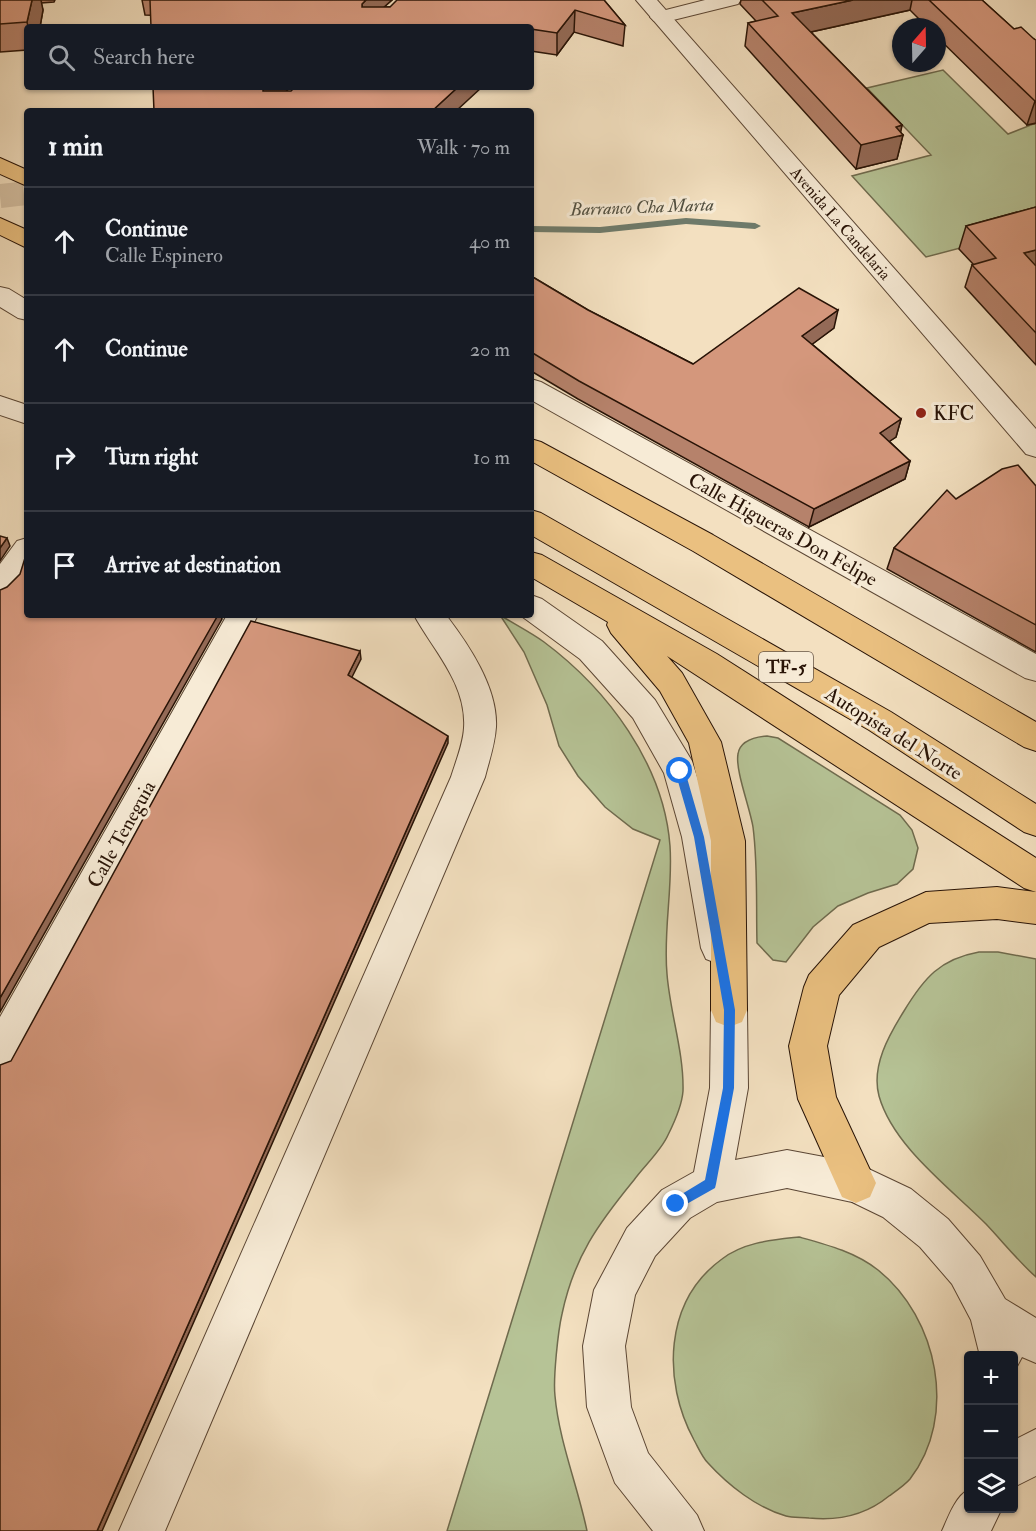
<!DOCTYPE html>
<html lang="en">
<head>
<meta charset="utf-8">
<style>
	:root { --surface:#171b24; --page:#242831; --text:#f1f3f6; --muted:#9ea1a6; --line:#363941 }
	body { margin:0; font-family:"IM FELL Double Pica",serif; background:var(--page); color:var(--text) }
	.controls { position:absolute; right:18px; bottom:18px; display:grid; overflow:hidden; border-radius:6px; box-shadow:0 2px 4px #0004 }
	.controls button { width:54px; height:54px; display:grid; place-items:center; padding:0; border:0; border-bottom:2px solid var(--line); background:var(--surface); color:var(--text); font:30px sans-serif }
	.compass { position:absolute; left:892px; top:18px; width:54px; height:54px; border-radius:50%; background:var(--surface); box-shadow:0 2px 4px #0004; rotate:20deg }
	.stop { position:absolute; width:18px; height:18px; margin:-14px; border:4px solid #1a73e8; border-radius:50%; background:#fff }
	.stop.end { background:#1a73e8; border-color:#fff; box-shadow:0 2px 6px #0008 }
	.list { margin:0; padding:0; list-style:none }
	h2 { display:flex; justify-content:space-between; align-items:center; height:78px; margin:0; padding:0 24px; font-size:26px }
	h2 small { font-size:20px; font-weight:400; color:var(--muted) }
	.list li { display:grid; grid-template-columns:39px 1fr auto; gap:18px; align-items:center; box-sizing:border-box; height:108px; padding:0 24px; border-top:2px solid var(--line) }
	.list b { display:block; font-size:22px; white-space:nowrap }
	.list p { margin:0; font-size:20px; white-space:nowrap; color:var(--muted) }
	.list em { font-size:20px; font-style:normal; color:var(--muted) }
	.icon { flex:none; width:33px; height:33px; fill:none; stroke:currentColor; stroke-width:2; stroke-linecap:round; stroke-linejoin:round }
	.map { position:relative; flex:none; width:1036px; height:1531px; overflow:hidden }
	.search { position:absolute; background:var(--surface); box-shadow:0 2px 4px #0004; left:24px; top:24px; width:510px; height:66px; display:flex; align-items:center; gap:15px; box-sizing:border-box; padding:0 21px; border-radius:6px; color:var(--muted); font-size:22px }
	.panel { position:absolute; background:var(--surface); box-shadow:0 2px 4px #0004; left:24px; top:108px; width:510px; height:510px; border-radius:6px }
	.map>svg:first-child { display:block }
	.green { fill:#b6c396; stroke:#6f6b4e; stroke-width:1.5 }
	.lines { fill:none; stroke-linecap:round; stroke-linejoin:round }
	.stream { fill:#6e7a6a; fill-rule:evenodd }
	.minor-tunnel { stroke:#d5c1a4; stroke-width:24; stroke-dasharray:24 12; stroke-linecap:butt }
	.minor-casing { stroke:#5b4634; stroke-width:2 }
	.tertiary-casing { stroke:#5b4634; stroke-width:2 }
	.motorway-casing { stroke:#281306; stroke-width:2 }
	.minor { fill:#f7ebd6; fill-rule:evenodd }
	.tertiary { fill:#f7ebd6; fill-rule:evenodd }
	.motorway { fill:#eac080; fill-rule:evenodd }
	.wall { fill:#b6826b; stroke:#281306; stroke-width:1.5 }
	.shaded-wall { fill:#946a57; stroke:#281306; stroke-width:1.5 }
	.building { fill:#d4977c; stroke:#281306; stroke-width:1.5 }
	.route { fill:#1a73e8 }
	.poi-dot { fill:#8f2418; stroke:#f7ebd6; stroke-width:2 }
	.labels { text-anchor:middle; stroke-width:6; stroke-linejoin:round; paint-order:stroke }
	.far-street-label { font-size:16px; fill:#281306; stroke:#f7ebd6 }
	.far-water-label { font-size:18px; font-style:italic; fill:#514f40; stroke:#f7ebd6 }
	.shield { fill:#f7ebd6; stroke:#665444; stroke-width:1.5 }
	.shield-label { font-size:18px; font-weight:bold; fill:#281306 }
	.poi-label { font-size:20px; fill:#281306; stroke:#f7ebd6; text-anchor:start }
	.street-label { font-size:20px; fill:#281306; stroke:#f7ebd6 }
</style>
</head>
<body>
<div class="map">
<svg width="1036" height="1531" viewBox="0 0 1036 1531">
	<rect width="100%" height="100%" fill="#f3e0c0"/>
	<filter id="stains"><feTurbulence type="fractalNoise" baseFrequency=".00333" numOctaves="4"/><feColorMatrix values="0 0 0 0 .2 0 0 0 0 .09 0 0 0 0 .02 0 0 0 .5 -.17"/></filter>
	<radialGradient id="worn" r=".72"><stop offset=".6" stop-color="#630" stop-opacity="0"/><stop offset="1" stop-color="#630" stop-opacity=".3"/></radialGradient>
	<path class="green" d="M 943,70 L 1008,134 L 1036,123 L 1036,228 L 926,257 L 852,176 L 931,155 L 867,88 Z
		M 500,615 C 514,624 530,632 544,642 C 607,689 664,764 670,846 C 673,889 663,931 667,974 C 670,1013 684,1052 683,1091 C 682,1105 674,1123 668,1135 C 661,1151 644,1166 634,1180 C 598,1224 574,1257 562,1314 C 558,1331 553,1379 555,1396 C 559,1441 578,1487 587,1531 L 447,1531 L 660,840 L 633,829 L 605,807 L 578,776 L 559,746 L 547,705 L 524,652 Z
		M 767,736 L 778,738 L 900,815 L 912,830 L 918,848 L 913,869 L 897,884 L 868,893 L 838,906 L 813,927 L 786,962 L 773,960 L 757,943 C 756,905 758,865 753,827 C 750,808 735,770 738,754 C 740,741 755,737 767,736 Z
		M 979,952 L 998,952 L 1036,959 L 1036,1277 C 1018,1261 1003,1242 986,1224 C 950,1188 893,1146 879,1096 C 871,1066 889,1035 904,1011 C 924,978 940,959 979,952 Z
		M 799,1237 C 828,1245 855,1252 878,1270 C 938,1318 958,1417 910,1479 C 905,1485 896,1491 889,1496 C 866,1515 838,1521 809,1518 C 802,1517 793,1518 786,1516 C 757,1508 728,1485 708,1463 C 702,1457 698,1447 694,1440 C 662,1381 664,1301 722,1259 C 744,1242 772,1240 799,1237 Z"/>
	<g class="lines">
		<path class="stream" d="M 686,218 L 755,223 L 761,226 L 755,229 L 686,224 L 600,233 L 531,232 L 531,226 L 600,227 Z"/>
		<path class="minor-tunnel" d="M 0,196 L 27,193"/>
		<g class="minor-casing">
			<path id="minor" d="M 705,0 L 741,0 L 738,4 L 661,23 L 654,21 L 650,17 L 654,13 Z
				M 0,287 L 9,289 L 27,300 L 27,320 L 18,318 L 0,307 Z
				M 531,379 L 541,382 L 1036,654 L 1036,681 L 1025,678 L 531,400 Z
				M 0,396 L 27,405 L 27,424 L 0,415 Z
				M 27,538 C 27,563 29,588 0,597 L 0,564 L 17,541 Z
				M 531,595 L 542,599 L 602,641 L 655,700 L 692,761 L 716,837 L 737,948 L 732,959 L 719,964 L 706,959 L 701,948 L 682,837 L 664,773 L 633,718 L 580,659 L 520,615 L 531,615 Z
				M 227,615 L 258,615 L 13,1066 L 0,1071 L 0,1017 Z
				M 414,615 L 446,615 C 469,645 498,688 496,727 C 495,744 489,761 485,777 L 165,1531 L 119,1531 L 451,777 C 456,761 463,744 464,728 C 467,684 433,650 414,615 Z"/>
		</g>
		<g class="tertiary-casing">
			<path id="tertiary" d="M 636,0 L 657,0 L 1036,429 L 1036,457 L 1026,454 Z
				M 729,993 L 742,998 L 747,1010 L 748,1088 L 735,1160 L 787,1150 L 856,1163 L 911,1189 L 948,1219 L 980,1256 L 1005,1299 L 1036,1318 L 1036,1363 L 1022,1357 L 1014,1372 L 1014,1356 L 980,1356 L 971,1320 L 952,1284 L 920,1247 L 883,1217 L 852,1202 L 787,1188 L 717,1202 L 690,1218 L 655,1256 L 635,1295 L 625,1346 L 631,1407 L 648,1453 L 697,1515 L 704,1531 L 653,1531 L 615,1483 L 609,1467 L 587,1407 L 583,1346 L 594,1290 L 627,1228 L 662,1190 L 694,1172 L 710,1088 L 711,1010 L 716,998 Z
				M 1036,1429 L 1036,1476 L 1014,1487 L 1014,1440 Z
				M 968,1490 L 968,1508 L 1002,1508 L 991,1531 L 942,1531 C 948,1518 955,1497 968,1490 Z"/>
		</g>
		<g class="motorway-casing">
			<path id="motorway" d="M 0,158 L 27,170 L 27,186 L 0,174 Z
				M 0,218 L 27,230 L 27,248 L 0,235 Z
				M 531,439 L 541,442 L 713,535 L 1036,722 L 1036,751 L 1024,747 L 693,551 L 531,461 Z
				M 531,510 L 541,513 L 891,712 L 1036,804 L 1036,836 L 1024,832 L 869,730 L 531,535 Z
				M 531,552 L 542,555 L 717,654 L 1036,858 L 1036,892 L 1024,888 L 667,656 L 682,673 L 721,742 L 745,841 L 747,1010 L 742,1022 L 729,1027 L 716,1022 L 711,1010 L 711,841 L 689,743 L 660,691 L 611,633 L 607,625 L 608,622 L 531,577 Z
				M 997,887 L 1036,892 L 1036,924 L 997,919 L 929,923 L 879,947 L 839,995 L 827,1046 L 836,1097 L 876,1183 L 870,1197 L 856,1203 L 842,1197 L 798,1099 L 789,1046 L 804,987 L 809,975 L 853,925 L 926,892 Z"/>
		</g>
		<use href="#minor" class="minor"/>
		<use href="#tertiary" class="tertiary"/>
		<use href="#motorway" class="motorway"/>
	</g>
	<path class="wall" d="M 0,0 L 55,0 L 54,2 L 41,3 L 43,10 L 40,27 L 27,27 L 27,50 L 0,52 Z
		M 142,0 L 392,0 L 384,7 L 604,0 L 625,25 L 623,46 L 574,32 L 557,55 L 531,51 L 531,27 L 145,15 Z
		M 741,0 L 982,0 L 1014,29 L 1034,39 L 1036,123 L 1027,125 L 937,37 L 937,27 L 927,27 L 910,10 L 811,32 L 902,125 L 900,132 L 903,135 L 897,159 L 856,169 L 745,46 L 748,23 L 756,21 L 740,4 Z
		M 1036,207 L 1036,365 L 965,287 L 972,265 L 973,264 L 959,249 L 966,226 Z
		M 531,276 L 588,310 L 693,364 L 834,328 L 812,344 L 901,419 L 896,437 L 889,441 L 910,461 L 905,479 L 809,527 L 578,399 L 531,371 Z
		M 1036,486 L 1036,652 L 887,569 L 894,548 L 956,499 Z"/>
	<path class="shaded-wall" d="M 32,0 L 41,0 L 43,10 L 40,27 L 28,27 L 27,22 Z
		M 366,0 L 392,0 L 364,25 L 362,4 Z
		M 853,0 L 912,0 L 910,10 L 788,37 L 792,13 Z
		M 575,10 L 574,32 L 557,55 L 557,33 Z
		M 263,87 L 291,87 L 266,109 L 263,91 Z
		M 458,87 L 482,87 L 456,111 L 432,111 Z
		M 1035,101 L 1036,101 L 1036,123 L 1027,125 Z
		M 902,125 L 900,136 L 903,135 L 897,159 L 856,169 L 861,145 L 896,127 Z
		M 1036,250 L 1036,271 L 1024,253 Z
		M 838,310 L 834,328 L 799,354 L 802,336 Z
		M 901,419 L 896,437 L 875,451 L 880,433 Z
		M 910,461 L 905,479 L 809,527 L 814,509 Z
		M 7,538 L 10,546 L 0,561 L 0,548 Z
		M 215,615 L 221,615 L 222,619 L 0,1012 L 0,998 Z
		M 360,651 L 361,659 L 349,683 L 348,675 Z
		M 448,736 L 448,743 L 102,1531 L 97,1531 Z"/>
	<path class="building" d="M 0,0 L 32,0 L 27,22 L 0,24 Z
		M 150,0 L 366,0 L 362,4 L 362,7 L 390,7 L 397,0 L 604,0 L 625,25 L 575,10 L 557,33 L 531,29 L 531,27 L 151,27 Z
		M 762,0 L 853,0 L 792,13 L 902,125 L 896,127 L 903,135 L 861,145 L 748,23 L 778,16 Z
		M 929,0 L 982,0 L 1014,29 L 1021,27 L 1034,39 L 1036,40 L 1036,101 L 1035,101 Z
		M 153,87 L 263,87 L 263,91 L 291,91 L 295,87 L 458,87 L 432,111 L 154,111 Z
		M 1036,207 L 1036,250 L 1024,253 L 1036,266 L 1036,333 L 972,265 L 996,258 L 966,226 Z
		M 531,276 L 588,310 L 693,364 L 799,288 L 838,310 L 802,336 L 901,419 L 880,433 L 910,461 L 814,509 L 579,381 L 531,352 Z
		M 1018,465 L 1036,486 L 1036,625 L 894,548 L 947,490 L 956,499 L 1002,469 Z
		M 0,536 L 7,538 L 0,548 Z
		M 26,543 L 27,543 L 27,615 L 218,615 L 0,998 L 0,590 L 7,587 L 20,574 L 25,558 Z
		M 251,621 L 360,651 L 348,675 L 448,736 L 97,1531 L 0,1531 L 0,1065 L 11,1061 Z"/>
	<path class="route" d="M 680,767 L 685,771 L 704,837 L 735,1010 L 734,1088 L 716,1184 L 715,1188 L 676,1210 L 670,1204 L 672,1200 L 705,1180 L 723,1088 L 724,1010 L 694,837 L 675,771 Z"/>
	<circle class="poi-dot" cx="921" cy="413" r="6"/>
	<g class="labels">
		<g class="far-street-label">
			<text transform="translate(841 223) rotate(49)" y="6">Avenida La Candelaria</text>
		</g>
		<g class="far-water-label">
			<text transform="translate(642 207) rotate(-2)" y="6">Barranco Cha Marta</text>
		</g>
		<rect class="shield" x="759" y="652" width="54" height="30" rx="4.5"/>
		<g class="shield-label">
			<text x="786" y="673">TF-5</text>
		</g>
		<g class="poi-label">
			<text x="933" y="420">KFC</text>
		</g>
		<g class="street-label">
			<text transform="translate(783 529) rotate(29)" y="7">Calle Higueras Don Felipe</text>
			<text transform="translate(894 733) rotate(32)" y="7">Autopista del Norte</text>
			<text transform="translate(121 834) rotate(-61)" y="7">Calle Teneguia</text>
		</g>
	</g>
	<rect width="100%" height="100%" filter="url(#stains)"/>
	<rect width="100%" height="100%" fill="url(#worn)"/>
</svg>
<div class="controls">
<button>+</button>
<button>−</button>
<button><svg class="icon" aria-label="layers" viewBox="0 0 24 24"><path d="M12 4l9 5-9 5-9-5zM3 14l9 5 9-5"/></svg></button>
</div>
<svg class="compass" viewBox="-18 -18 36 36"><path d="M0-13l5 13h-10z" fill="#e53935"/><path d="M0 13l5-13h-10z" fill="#9ea1a6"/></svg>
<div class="stop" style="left:680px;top:771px"></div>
<div class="stop end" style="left:676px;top:1204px"></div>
<div class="search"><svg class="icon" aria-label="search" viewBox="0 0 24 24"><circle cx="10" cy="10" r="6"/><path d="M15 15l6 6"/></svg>Search here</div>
<section class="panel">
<h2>1 min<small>Walk · 70 m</small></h2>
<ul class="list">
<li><svg class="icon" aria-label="ahead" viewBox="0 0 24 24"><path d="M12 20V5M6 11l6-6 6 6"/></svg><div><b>Continue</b><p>Calle Espinero</p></div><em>40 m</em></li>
<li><svg class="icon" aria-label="ahead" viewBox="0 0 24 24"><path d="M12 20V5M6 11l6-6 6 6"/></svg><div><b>Continue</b></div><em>20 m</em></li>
<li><svg class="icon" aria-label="right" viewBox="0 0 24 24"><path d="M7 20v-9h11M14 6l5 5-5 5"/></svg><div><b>Turn right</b></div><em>10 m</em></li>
<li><svg class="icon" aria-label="arrive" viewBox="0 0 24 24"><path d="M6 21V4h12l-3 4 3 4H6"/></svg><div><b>Arrive at destination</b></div></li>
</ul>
</section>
</div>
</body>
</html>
